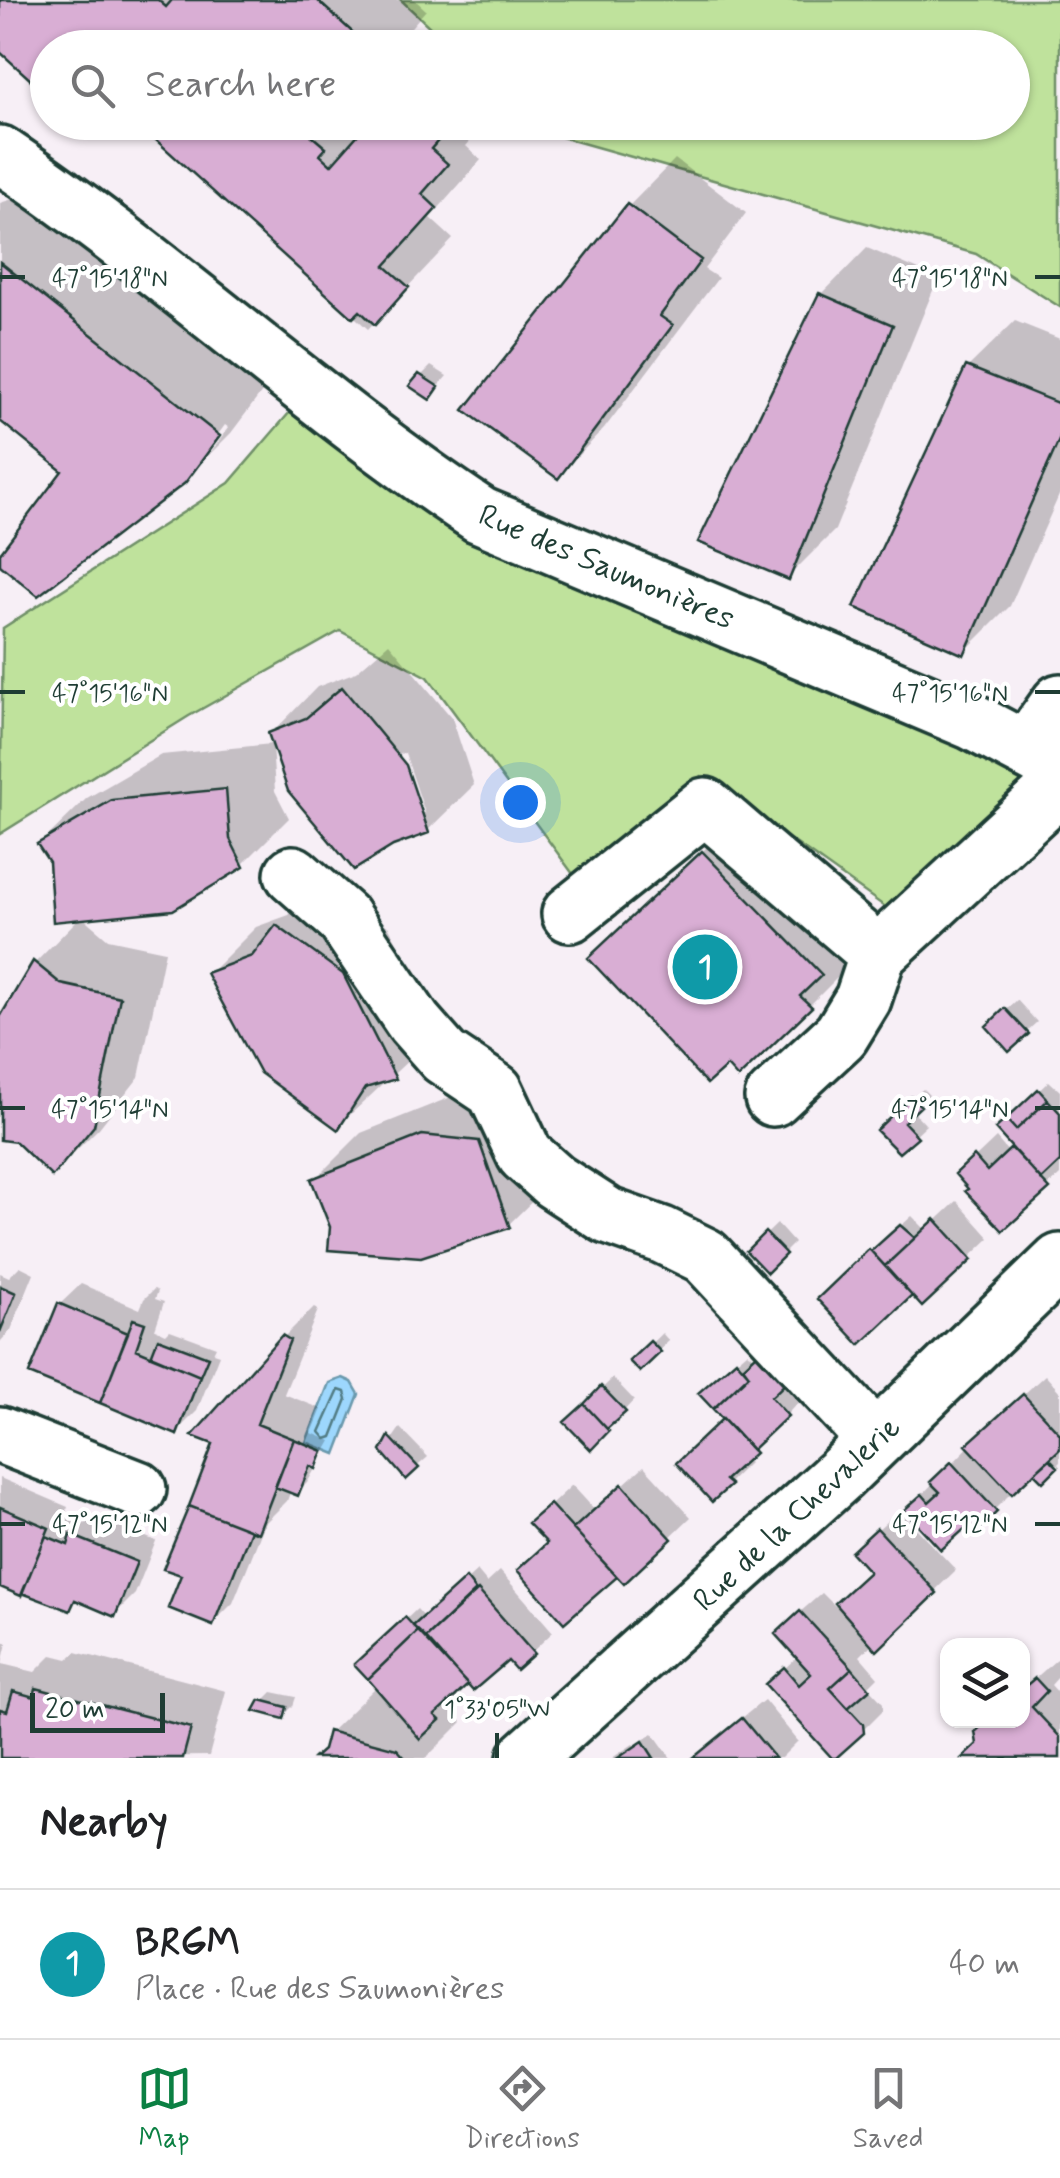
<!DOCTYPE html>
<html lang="en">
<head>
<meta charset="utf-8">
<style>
	:root { --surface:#fff; --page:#f6f6f6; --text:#202124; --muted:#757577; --line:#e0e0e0; --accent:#0b8043 }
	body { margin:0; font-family:Mynerve,sans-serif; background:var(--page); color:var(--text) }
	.controls { position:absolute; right:30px; bottom:30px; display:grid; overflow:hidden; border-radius:20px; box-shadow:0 2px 8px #0004 }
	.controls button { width:90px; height:90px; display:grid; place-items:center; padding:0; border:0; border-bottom:2px solid var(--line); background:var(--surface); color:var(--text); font:50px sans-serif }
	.scale { position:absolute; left:30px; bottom:25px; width:135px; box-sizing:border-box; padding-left:10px; border:5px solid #1f3d34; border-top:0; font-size:28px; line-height:35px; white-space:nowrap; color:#1f3d34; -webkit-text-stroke:8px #fff; paint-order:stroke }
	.you { position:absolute; left:520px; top:802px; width:35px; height:35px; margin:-25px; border:8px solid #fff; border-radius:50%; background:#1a73e8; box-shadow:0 0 0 15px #1a73e833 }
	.badge { display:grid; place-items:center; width:65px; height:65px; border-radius:50%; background:var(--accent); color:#fff; font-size:32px; font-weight:700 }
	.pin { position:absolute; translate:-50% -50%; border:5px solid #fff; box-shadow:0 2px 10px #0006 }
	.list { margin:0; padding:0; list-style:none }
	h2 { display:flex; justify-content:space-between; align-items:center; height:130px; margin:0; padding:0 40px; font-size:42px }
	h2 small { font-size:32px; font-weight:400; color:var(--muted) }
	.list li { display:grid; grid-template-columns:65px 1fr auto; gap:30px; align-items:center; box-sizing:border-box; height:150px; padding:0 40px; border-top:2px solid var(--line) }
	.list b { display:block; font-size:38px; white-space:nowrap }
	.list p { margin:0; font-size:32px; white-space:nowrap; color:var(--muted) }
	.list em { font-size:32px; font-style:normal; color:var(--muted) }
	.icon { flex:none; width:55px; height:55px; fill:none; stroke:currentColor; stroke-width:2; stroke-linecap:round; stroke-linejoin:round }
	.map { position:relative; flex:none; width:1060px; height:1758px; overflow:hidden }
	.search { position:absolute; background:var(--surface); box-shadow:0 2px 8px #0004; left:30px; right:30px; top:30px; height:110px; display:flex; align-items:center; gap:25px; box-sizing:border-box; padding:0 35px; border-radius:55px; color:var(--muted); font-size:38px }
	.sheet { height:280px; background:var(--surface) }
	nav { display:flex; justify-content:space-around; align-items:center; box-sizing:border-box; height:140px; border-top:2px solid var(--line); background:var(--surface); font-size:28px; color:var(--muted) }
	nav a { display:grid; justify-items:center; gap:5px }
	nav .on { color:var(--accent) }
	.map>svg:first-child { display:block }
	.green { fill:#bfe29c; stroke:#6f9068; stroke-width:2.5 }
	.water { fill:#9dd7fd; stroke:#6b99ad; stroke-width:2.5 }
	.shadow { fill:#0003; fill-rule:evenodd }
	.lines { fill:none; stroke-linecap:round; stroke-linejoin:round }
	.shore { stroke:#517b84; stroke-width:2.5 }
	.building { fill:#d9aed4; stroke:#1f3d34; stroke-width:2.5 }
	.minor-casing { stroke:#1f3d34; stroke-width:62 }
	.minor { stroke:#fff; stroke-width:55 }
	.ticks { fill:none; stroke:#1f3d34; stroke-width:4 }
	.labels { text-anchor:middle; stroke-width:8; stroke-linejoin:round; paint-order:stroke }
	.street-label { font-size:32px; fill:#1f3d34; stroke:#fff }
	.ticks-label { font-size:25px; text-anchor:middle; fill:#1f3d34; stroke:#fff; stroke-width:8; stroke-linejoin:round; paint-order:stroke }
</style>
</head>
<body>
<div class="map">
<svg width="1060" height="1758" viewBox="0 0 1060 1758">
	<rect width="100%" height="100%" fill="#f7eff6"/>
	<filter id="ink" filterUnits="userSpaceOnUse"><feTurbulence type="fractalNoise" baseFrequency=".01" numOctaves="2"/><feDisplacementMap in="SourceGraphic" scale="20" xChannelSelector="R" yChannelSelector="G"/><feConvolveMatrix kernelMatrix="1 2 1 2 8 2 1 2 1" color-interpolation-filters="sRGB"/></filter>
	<g filter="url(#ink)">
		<path class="green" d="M 401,0 L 1060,0 L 1060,307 L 976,254 L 568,139 L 535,128 L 529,123 L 1012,122 L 1012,48 L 451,47 Z
			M 296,405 L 1031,777 L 891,911 L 701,776 L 573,874 L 428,677 L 340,631 L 189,716 L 0,834 L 3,628 L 229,483 Z"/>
		<path class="water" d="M 343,1378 L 352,1382 L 359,1394 L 336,1454 L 306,1442 L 329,1383 Z"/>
		<path class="shadow" d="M 0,0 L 415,0 L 426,10 L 393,48 L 0,48 Z
			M 140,122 L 487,122 L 466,146 L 481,160 L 430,218 L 453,239 L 368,329 Z
			M 675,159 L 746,213 L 704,269 L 718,278 L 604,429 L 558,476 L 629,206 Z
			M 22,196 L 265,388 L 231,433 L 207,457 L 229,428 L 225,425 L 196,464 L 205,460 L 183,481 L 0,562 L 0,557 L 65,470 L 0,418 L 0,203 Z
			M 867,248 L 938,278 L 835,530 L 788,577 L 821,295 Z
			M 1015,321 L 1060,339 L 1060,493 L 1010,606 L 964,652 L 968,367 Z
			M 431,366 L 447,376 L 429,397 L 421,376 Z
			M 389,643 L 452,718 L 474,785 L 427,831 L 271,734 L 317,687 L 356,672 ZM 405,753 L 425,813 L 419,813 L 400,754 Z
			M 272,744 L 275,791 L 289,818 L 242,865 L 52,861 L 40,844 L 87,798 L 161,755 Z
			M 750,807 L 866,927 L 856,959 L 810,1005 L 637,912 Z
			M 324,880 L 389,927 L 441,1030 L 338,1126 L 209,974 L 256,927 L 289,915 Z
			M 81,916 L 108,939 L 165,951 L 139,1077 L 99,1128 L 52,1174 L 17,1140 L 0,1137 L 0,1022 L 35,963 Z
			M 1017,1000 L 1037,1022 L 1009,1048 L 989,1026 Z
			M 1049,1081 L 1060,1091 L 1060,1175 L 1003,1228 L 958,1174 L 996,1138 L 1009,1153 L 1015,1147 L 1028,1101 Z
			M 471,1089 L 555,1179 L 508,1225 L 332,1226 L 314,1180 L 361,1133 Z
			M 923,1089 L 929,1095 L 913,1111 L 926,1125 L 899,1150 L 879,1130 Z
			M 957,1201 L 990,1238 L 922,1303 L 913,1293 L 860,1341 L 820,1299 L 891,1231 L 893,1233 L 912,1216 L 926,1230 Z
			M 777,1224 L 794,1243 L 767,1270 L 749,1251 Z
			M 20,1266 L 34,1273 L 11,1330 L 0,1342 L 0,1273 L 9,1277 Z
			M 81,1284 L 140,1309 L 144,1299 L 154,1289 L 158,1291 L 155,1299 L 164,1302 L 155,1329 L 166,1334 L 170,1330 L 216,1347 L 213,1353 L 219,1355 L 197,1411 L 176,1432 L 60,1304 Z
			M 314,1307 L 318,1310 L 284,1394 L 322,1409 L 312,1433 L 331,1441 L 307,1483 L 297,1493 L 291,1490 L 287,1501 L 265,1523 L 233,1603 L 213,1623 L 171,1607 L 284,1337 Z
			M 662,1333 L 669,1341 L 640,1368 L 633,1361 Z
			M 747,1352 L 806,1394 L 745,1459 L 749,1463 L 712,1499 L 726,1418 L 711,1383 Z
			M 1045,1375 L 1060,1392 L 1060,1462 L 1043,1478 L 1034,1470 L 976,1528 L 970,1520 L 907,1510 L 990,1425 Z
			M 613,1378 L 634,1400 L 601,1436 L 567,1422 Z
			M 400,1428 L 428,1457 L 406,1476 L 384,1451 Z
			M 644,1466 L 691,1517 L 624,1581 L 617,1573 L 564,1619 L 550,1542 L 532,1523 L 572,1485 L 595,1510 Z
			M 0,1478 L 68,1507 L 65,1516 L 85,1524 L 93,1516 L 156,1541 L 135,1594 L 115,1614 L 79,1599 L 69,1608 L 0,1585 Z
			M 899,1510 L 956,1570 L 877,1647 L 873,1643 L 860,1656 L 878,1677 L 868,1687 L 883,1703 L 883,1710 L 862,1731 L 768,1684 L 798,1656 L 799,1613 L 822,1593 L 835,1606 L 871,1571 L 875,1532 Z
			M 477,1571 L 487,1583 L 500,1571 L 553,1632 L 516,1667 L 508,1657 L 455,1694 L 459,1698 L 449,1708 L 462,1722 L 426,1758 L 312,1758 L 327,1745 L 330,1732 L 377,1686 L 368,1655 L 417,1609 L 425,1618 Z
			M 0,1642 L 7,1643 L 2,1664 L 35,1672 L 52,1655 L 68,1659 L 76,1652 L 226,1691 L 209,1756 L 0,1758 Z
			M 1057,1659 L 1060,1663 L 1060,1675 L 1051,1685 L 1060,1695 L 1060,1758 L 963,1758 L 1022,1720 L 1022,1690 Z
			M 272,1692 L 296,1697 L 293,1706 L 283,1716 L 262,1702 Z
			M 764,1700 L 798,1741 L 781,1758 L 693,1758 Z
			M 653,1733 L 671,1758 L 612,1758 L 633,1744 L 635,1746 Z"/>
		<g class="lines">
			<path class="shore" d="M 339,1390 L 345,1392 L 347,1399 L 332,1437 L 326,1439 L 320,1432 Z"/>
		</g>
		<path class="building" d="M 0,0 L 158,0 L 166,7 L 172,0 L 317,0 L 370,48 L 48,48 L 48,88 L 44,92 L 0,52 Z
			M 136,122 L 324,122 L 312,136 L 326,148 L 320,155 L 331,165 L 369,122 L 430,122 L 443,135 L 431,149 L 448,164 L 422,194 L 437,208 L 385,266 L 409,287 L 375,325 L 360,311 L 353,318 Z
			M 627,204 L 701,260 L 660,316 L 673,325 L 558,479 L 464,410 Z
			M 0,262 L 220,436 L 185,483 L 38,596 L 0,565 L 0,553 L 62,471 L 0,421 Z
			M 819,293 L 893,325 L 789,580 L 698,542 Z
			M 966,366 L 1060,404 L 1060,438 L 964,655 L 854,607 Z
			M 419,374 L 439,387 L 430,400 L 409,386 Z
			M 342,687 L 406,765 L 429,833 L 393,846 L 354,870 L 288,791 L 268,733 L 306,718 Z
			M 226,789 L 230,839 L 244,867 L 173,910 L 53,922 L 49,862 L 37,844 L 112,800 Z
			M 702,851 L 822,975 L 800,996 L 812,1007 L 738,1078 L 727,1066 L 707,1084 L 588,958 Z
			M 276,925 L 343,974 L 396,1079 L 365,1088 L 338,1130 L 260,1073 L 206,973 L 252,956 Z
			M 33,961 L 61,984 L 120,997 L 94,1126 L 52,1177 L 16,1142 L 0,1140 L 0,1017 Z
			M 1005,1008 L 1029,1034 L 1009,1052 L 986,1026 Z
			M 1038,1089 L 1048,1100 L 1016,1130 L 1006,1119 Z
			M 911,1097 L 921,1106 L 904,1122 L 918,1137 L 899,1153 L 876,1130 Z
			M 1048,1100 L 1060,1113 L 1060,1162 L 1041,1180 L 995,1129 L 1006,1119 L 1016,1130 Z
			M 422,1135 L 479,1141 L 510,1228 L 421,1257 L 328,1250 L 330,1227 L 311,1179 Z
			M 1011,1148 L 1050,1189 L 1003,1231 L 965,1191 L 968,1189 L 955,1174 L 974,1156 L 987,1171 Z
			M 935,1219 L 972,1260 L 922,1307 L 885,1266 Z
			M 900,1225 L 915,1238 L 885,1266 L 871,1251 Z
			M 765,1232 L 786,1254 L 767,1273 L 746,1251 Z
			M 869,1249 L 912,1296 L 860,1345 L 817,1299 Z
			M 0,1286 L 16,1293 L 0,1332 Z
			M 58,1303 L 128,1333 L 100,1403 L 29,1374 Z
			M 133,1319 L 145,1323 L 136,1349 L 200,1376 L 177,1435 L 100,1403 Z
			M 282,1335 L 290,1340 L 257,1424 L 294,1439 L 258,1533 L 189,1506 L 213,1444 L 192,1436 Z
			M 158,1338 L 208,1357 L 200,1376 L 151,1356 Z
			M 650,1341 L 661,1352 L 640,1372 L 629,1361 Z
			M 758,1353 L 786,1383 L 771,1397 L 788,1416 L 752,1450 L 713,1409 L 749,1375 L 743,1367 Z
			M 736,1360 L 749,1375 L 713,1409 L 698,1393 Z
			M 601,1386 L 626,1412 L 607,1429 L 584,1404 Z
			M 1023,1394 L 1060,1434 L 1060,1449 L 1012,1494 L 966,1445 Z
			M 584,1404 L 609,1431 L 591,1450 L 564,1422 Z
			M 723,1418 L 755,1453 L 725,1480 L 731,1485 L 712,1502 L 676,1463 Z
			M 389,1436 L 419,1468 L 406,1480 L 381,1451 Z
			M 294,1439 L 323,1451 L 316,1469 L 310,1466 L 298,1496 L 275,1487 Z
			M 1050,1459 L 1058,1467 L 1043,1482 L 1034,1473 Z
			M 951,1462 L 997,1512 L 976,1532 L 970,1524 L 941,1550 L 904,1510 L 922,1494 L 929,1502 L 940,1492 L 930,1482 Z
			M 622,1484 L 672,1539 L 624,1584 L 573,1529 Z
			M 550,1504 L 617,1577 L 564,1623 L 517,1570 L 547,1543 L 528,1523 Z
			M 189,1506 L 251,1530 L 213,1626 L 168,1608 L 181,1575 L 163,1569 Z
			M 0,1507 L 49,1528 L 21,1596 L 0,1587 Z
			M 877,1528 L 937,1593 L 877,1651 L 835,1603 L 869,1572 L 851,1552 Z
			M 71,1535 L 137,1562 L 115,1617 L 75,1600 L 70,1611 L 22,1593 L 46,1536 L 68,1545 Z
			M 466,1578 L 476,1591 L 426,1638 L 413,1626 Z
			M 478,1590 L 534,1654 L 516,1670 L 508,1661 L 473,1691 L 426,1638 Z
			M 800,1611 L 852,1668 L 830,1688 L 863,1724 L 864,1733 L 836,1758 L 832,1758 L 765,1684 L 784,1667 L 799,1685 L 811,1674 L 775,1634 Z
			M 405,1617 L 418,1631 L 368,1679 L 354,1664 Z
			M 418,1631 L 468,1685 L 435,1715 L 440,1720 L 420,1739 L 368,1679 Z
			M 852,1668 L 870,1689 L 848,1708 L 830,1688 Z
			M 1035,1678 L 1047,1691 L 1032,1707 L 1060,1737 L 1060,1758 L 962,1758 L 977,1744 L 975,1732 L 988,1720 L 1022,1720 L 1022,1689 Z
			M 36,1688 L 191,1728 L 183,1758 L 0,1758 L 0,1709 L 7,1711 L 13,1691 L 34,1697 Z
			M 260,1700 L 287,1707 L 284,1719 L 254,1711 Z
			M 742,1718 L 775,1758 L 693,1758 Z
			M 328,1731 L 397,1749 L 405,1758 L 314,1758 L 323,1750 Z
			M 643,1741 L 654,1758 L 618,1758 Z"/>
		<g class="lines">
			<g class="minor-casing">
				<path id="minor" d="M 0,154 C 167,266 313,405 480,515 L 973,722 L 1039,757 L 1060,772
					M 1026,750 L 1060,702
					M 293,874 L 343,918 L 414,1023 L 444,1057 L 495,1091 L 525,1155 L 554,1181 L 608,1216 L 662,1235 L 705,1256 L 876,1440
					M 570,914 L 705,806 L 878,954
					M 773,1098 L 841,1035 L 863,999 L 878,954 L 1060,786
					M 0,1435 L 138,1489
					M 526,1758 L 840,1475 L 1060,1262"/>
			</g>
			<use href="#minor" class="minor"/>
		</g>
	</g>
	<path class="ticks" d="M 0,277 L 25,277M 1035,277 L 1060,277M 0,692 L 25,692M 1035,692 L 1060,692M 0,1108 L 25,1108M 1035,1108 L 1060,1108M 0,1524 L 25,1524M 1035,1524 L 1060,1524M 497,1733 L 497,1758"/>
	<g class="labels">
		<g class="street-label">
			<text transform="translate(607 566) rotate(23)" y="11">Rue des Saumonières</text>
			<text transform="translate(796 1513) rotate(-43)" y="11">Rue de la Chevalerie</text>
		</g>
	</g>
	<g class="ticks-label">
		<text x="110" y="286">47°15'18"N</text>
		<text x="950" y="286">47°15'18"N</text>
		<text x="110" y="701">47°15'16"N</text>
		<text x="950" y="701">47°15'16"N</text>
		<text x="110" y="1117">47°15'14"N</text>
		<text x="950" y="1117">47°15'14"N</text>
		<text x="110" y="1532">47°15'12"N</text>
		<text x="950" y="1532">47°15'12"N</text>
		<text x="497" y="1717">1°33'05"W</text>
	</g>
</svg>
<div class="controls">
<button><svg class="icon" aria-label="layers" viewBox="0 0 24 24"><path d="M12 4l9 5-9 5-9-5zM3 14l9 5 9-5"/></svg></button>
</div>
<div class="scale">20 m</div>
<div class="you"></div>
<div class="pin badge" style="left:705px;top:967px;background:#0f9aa8">1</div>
<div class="search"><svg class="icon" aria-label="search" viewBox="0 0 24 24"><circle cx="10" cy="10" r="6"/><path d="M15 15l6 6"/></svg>Search here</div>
</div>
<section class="sheet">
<h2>Nearby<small></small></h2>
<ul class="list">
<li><span class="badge" style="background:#0f9aa8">1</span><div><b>BRGM</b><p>Place · Rue des Saumonières</p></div><em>40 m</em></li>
</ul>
</section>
<nav>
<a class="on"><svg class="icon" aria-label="map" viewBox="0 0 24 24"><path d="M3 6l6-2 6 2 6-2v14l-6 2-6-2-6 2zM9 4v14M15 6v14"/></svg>Map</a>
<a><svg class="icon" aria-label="directions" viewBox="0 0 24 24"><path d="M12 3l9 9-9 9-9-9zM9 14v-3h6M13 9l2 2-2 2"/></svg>Directions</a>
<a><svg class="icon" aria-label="saved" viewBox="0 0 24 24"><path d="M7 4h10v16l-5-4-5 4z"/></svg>Saved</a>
</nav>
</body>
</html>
